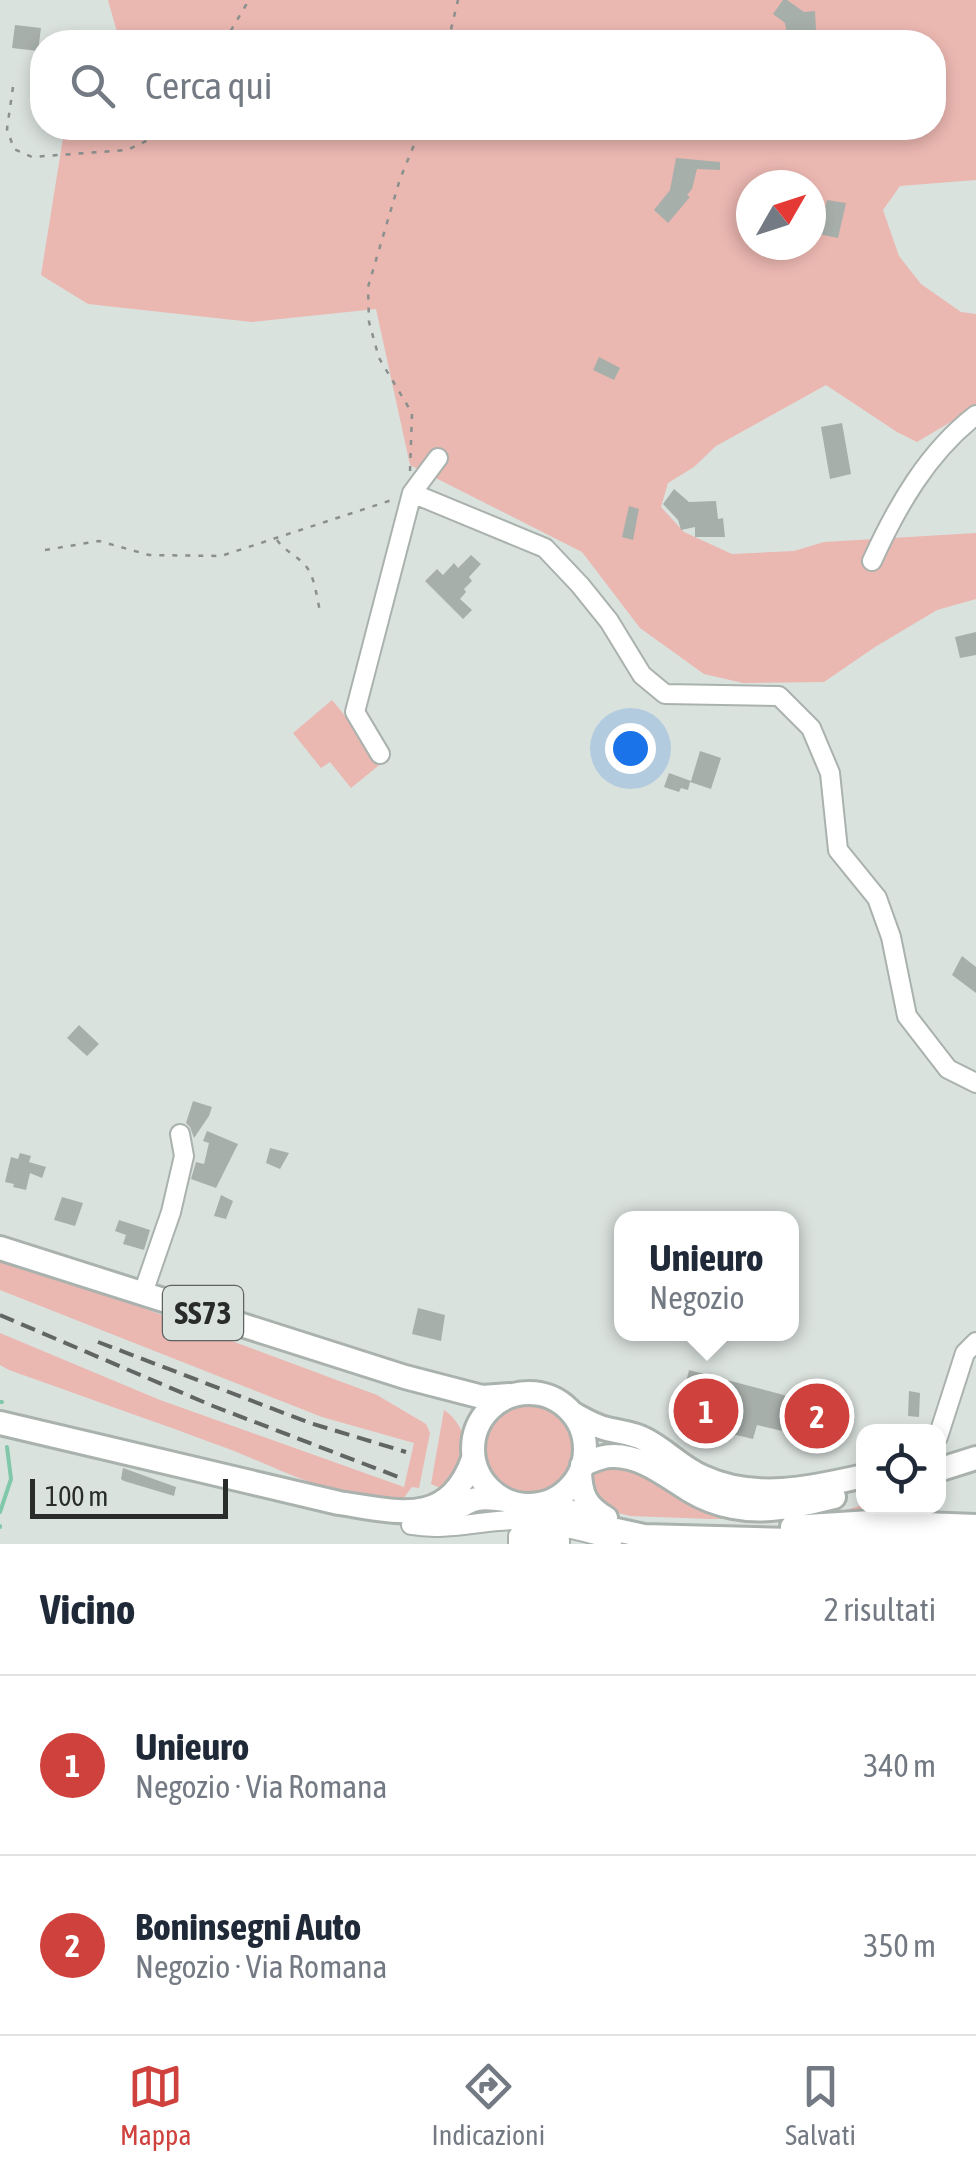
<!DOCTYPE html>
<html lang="it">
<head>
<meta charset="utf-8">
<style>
	:root { --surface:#fff; --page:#f6f6f7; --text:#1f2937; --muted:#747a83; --line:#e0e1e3; --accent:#cf413c }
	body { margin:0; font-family:"Asap Condensed",sans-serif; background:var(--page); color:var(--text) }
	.controls { position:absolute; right:30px; bottom:30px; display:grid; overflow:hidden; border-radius:20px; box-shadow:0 5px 15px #0003 }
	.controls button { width:90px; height:90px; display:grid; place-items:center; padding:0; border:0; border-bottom:2px solid var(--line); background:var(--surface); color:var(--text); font:50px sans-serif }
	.compass { position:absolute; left:736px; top:170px; width:90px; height:90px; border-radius:50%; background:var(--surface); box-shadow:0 5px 15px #0003; rotate:51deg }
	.scale { position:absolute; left:30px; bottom:25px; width:198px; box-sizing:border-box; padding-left:10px; border:5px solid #292c2b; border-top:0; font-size:28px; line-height:35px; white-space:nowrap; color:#292c2b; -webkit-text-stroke:8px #dae2de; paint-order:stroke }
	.you { position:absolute; left:630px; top:748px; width:35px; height:35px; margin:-25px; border:8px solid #fff; border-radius:50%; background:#1a73e8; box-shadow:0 0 0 15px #1a73e833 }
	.badge { display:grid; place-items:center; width:65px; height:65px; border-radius:50%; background:var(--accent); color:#fff; font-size:32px; font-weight:700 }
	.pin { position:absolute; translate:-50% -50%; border:5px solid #fff; box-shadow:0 2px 10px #0006 }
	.popup { position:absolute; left:614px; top:1211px; width:185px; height:130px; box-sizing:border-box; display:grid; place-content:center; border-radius:20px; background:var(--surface); filter:drop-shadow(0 2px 8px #0005); font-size:32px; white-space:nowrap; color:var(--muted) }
	.popup b { font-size:38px; color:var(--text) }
	.popup::after { content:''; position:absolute; left:50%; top:100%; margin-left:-20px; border:20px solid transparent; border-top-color:var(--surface) }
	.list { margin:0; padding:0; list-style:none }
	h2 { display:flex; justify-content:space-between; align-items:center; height:130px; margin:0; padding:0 40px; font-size:42px }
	h2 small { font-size:32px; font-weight:400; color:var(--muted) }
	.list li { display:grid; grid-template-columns:65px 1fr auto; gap:30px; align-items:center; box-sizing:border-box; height:180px; padding:0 40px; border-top:2px solid var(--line) }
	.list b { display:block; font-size:38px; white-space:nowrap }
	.list p { margin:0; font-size:32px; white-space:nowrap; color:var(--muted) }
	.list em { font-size:32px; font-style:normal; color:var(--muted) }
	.icon { flex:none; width:55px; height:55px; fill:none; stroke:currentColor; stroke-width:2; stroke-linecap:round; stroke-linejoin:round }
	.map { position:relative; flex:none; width:976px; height:1544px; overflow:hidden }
	.search { position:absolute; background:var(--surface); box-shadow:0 5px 15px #0003; left:30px; right:30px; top:30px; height:110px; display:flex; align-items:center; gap:25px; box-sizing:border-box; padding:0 35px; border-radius:40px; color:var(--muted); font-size:38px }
	.sheet { height:490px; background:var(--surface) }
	nav { display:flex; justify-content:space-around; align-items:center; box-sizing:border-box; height:140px; border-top:2px solid var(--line); background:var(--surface); font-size:28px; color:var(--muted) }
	nav a { display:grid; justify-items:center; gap:5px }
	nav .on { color:var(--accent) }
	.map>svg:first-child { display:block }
	.green { fill:#ebb7b1; fill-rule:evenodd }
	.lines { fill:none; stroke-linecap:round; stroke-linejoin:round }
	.stream { stroke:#81c7aa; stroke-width:4 }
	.building { fill:#a7afab }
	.minor-casing { stroke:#aab2ae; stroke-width:22 }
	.major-casing { stroke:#aab2ae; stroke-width:28 }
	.path { stroke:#8a908d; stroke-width:2.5; stroke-dasharray:5 8; stroke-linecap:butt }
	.minor { stroke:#fff; stroke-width:18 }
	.major { stroke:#fff; stroke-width:22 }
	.rail { stroke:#616664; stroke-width:4; stroke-dasharray:15 8; stroke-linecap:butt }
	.labels { text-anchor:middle; stroke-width:9; stroke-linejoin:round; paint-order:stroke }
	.shield { fill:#dae2de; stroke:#5e6361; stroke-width:2.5 }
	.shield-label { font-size:32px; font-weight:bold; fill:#292c2b }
</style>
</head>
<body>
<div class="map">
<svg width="976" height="1544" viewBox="0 0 976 1544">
	<rect width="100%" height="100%" fill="#dae2de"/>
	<path class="green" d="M 108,0 L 976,0 L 976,180 L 900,186 L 883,210 L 899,256 L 921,284 L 961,312 L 976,314 L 976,407 L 917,442 L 897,432 L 826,385 L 716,446 L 694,467 L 668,483 L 661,507 L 684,532 L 732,554 L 794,551 L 824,542 L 976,533 L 976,599 L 937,610 L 875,647 L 824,682 L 743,683 L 704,674 L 640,628 L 582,552 L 410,465 L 376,309 L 252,322 L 88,304 L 41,275 L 63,138 L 71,128 L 934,128 L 934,42 L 118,42 L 119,39 ZM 751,185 L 811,185 L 811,245 L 751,245 Z
		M 332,700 L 383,762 L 351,788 L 330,762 L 321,768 L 293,733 Z
		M 0,1258 L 49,1273 L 377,1395 L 426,1424 L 430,1433 L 419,1488 L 412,1487 L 402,1500 C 355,1509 272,1465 226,1448 C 154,1421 81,1396 9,1370 L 0,1365 L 0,1333 L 160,1400 L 404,1487 L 414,1443 L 322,1417 L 0,1290 Z
		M486 1449a43 43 0 1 1 86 0a43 43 0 1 1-86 0Z
		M 444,1410 C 463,1422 471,1448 461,1470 C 458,1476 450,1484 445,1490 L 431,1484 Z
		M 606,1462 L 826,1501 L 842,1511 L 863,1505 L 902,1507 L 865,1517 L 711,1519 L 630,1516 L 603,1509 L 587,1476 Z"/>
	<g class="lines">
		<path class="stream" d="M 0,1402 L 2,1402
			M 0,1512 L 11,1479 L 7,1447
			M 0,1526 L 0,1527"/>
	</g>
	<path class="building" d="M 783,0 L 787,0 L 804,12 L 815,11 L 816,30 L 787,34 L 785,23 L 773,14 Z
		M 15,25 L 41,28 L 38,51 L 12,48 Z
		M 676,158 L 720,162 L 720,170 L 697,169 L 692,189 L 687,195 L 690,197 L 668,223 L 654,210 L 670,190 Z
		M 827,200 L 846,203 L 838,238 L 818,234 Z
		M 599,357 L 620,368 L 614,380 L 593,370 Z
		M 842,423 L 851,474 L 830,479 L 821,427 Z
		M 674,489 L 689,502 L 716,501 L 718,519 L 723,518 L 725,537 L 695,537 L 695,527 L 681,530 L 678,520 L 663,504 Z
		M 629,506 L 639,509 L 633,540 L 622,537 Z
		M 471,555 L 481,564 L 469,577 L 472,581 L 464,589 L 466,592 L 460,599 L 472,610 L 463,619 L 425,581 L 437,569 L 443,575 L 454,563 L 458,568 Z
		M 976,632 L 976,655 L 960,658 L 955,637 Z
		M 700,751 L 721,758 L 711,789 L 690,782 L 688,790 L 681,788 L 679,792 L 664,787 L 669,773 L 691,781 Z
		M 962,956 L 976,967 L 976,993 L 952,975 Z
		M 79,1025 L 99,1044 L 87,1056 L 67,1038 Z
		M 193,1101 L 212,1107 L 209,1116 L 194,1138 L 190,1127 L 186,1123 Z
		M 207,1131 L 238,1144 L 216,1188 L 191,1179 L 196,1162 L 204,1164 L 209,1143 L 203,1141 Z
		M 270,1148 L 289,1153 L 280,1169 L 266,1163 Z
		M 20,1153 L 31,1156 L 29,1162 L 46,1167 L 42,1178 L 30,1173 L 26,1190 L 13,1187 L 14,1184 L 5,1182 L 11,1157 L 18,1159 Z
		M 221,1195 L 233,1201 L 226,1219 L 214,1216 Z
		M 62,1197 L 83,1203 L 75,1226 L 54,1220 Z
		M 119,1220 L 150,1230 L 144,1250 L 123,1244 L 126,1235 L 115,1231 Z
		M 418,1308 L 445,1315 L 441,1341 L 412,1334 Z
		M 689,1370 L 780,1394 L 790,1397 L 789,1405 L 829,1415 L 827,1424 L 834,1426 L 831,1440 L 827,1439 L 826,1444 L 790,1435 L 791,1433 L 757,1425 L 753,1439 L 686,1423 L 690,1407 L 681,1404 Z
		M 909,1391 L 920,1393 L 919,1417 L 908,1416 Z
		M 123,1468 L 176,1487 L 174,1496 L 124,1481 L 121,1479 Z"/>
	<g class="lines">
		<g class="minor-casing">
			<path id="minor" d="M 412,493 L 545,548 L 580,585 L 609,621 L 642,675 L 665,694 L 779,696 L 811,728 L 830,773 L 838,850 L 877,898 L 891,937 L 907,1016 L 948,1069 L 976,1083
				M 872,561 C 897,506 928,452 976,415
				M 380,754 L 355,712 L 412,493 L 438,458
				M 143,1293 L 171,1212 L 184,1156 L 180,1134
				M 938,1437 L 965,1353 L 976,1342
				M 411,1525 C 446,1531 478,1521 513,1520 C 546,1520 580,1532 613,1539
				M 518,1544 L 518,1536 L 560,1540 L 560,1544"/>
		</g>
		<g class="major-casing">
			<path id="major" d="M 0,1248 L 405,1377 L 482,1397 L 510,1395
				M473 1449a56 56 0 1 1 112 0a56 56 0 1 1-112 0Z
				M 572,1413 C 583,1419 594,1426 607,1429 C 619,1432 633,1433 644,1439 C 665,1449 681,1468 703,1477 C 754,1501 811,1488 864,1476
				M 0,1423 L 339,1503 C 398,1512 448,1528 473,1459
				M 582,1465 C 592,1461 601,1456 612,1456 C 641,1455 666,1476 689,1490 C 702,1498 718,1504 733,1507 C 768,1514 800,1505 834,1497
				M 938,1470 L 976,1458
				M 580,1473 C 581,1495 586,1506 606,1518
				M 544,1503 L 569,1511 L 598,1526 L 644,1536 L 907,1543 L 976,1541
				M 444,1516 C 471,1500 473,1495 505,1500
				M 792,1527 L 871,1522 L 976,1526"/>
		</g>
		<path class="path" d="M 224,42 L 249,0
			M 448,42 L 458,0
			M 13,87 L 7,129 L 14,149 L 32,157 L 127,150 L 174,128
			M 410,471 L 412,413 L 379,358 L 369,322 L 368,287 L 400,179 L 421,128
			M 277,540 C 284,550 294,554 303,563 C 315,574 316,595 320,611
			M 45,550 L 99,541 L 149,555 L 221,556 L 392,500"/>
		<use href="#minor" class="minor"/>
		<use href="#major" class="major"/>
		<path class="rail" d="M 0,1315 L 213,1406 L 401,1478
			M 98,1342 L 310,1423 L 406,1452"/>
	</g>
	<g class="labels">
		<rect class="shield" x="163" y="1286" width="80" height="54" rx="8"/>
		<g class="shield-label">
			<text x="203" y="1324">SS73</text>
		</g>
	</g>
</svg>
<div class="controls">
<button><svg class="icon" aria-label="locate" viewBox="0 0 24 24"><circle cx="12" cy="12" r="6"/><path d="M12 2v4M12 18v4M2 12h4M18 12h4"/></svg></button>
</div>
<svg class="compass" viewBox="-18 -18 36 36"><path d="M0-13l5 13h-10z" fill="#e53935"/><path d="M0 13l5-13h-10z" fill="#747a83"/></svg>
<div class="scale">100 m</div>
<div class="you"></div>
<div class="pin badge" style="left:706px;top:1411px">1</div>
<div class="popup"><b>Unieuro</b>Negozio</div>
<div class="pin badge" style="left:817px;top:1416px">2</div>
<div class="search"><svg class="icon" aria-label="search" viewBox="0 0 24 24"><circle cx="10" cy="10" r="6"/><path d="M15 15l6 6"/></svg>Cerca qui</div>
</div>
<section class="sheet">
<h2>Vicino<small>2 risultati</small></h2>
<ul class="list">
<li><span class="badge">1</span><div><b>Unieuro</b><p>Negozio · Via Romana</p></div><em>340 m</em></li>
<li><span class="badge">2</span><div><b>Boninsegni Auto</b><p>Negozio · Via Romana</p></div><em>350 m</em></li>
</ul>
</section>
<nav>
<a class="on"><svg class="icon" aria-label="map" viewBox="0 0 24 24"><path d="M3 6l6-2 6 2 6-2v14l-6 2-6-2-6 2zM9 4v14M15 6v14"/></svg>Mappa</a>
<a><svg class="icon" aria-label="directions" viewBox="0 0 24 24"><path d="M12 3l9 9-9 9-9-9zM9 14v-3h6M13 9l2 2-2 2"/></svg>Indicazioni</a>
<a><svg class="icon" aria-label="saved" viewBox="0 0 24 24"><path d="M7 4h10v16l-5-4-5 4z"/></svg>Salvati</a>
</nav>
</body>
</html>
